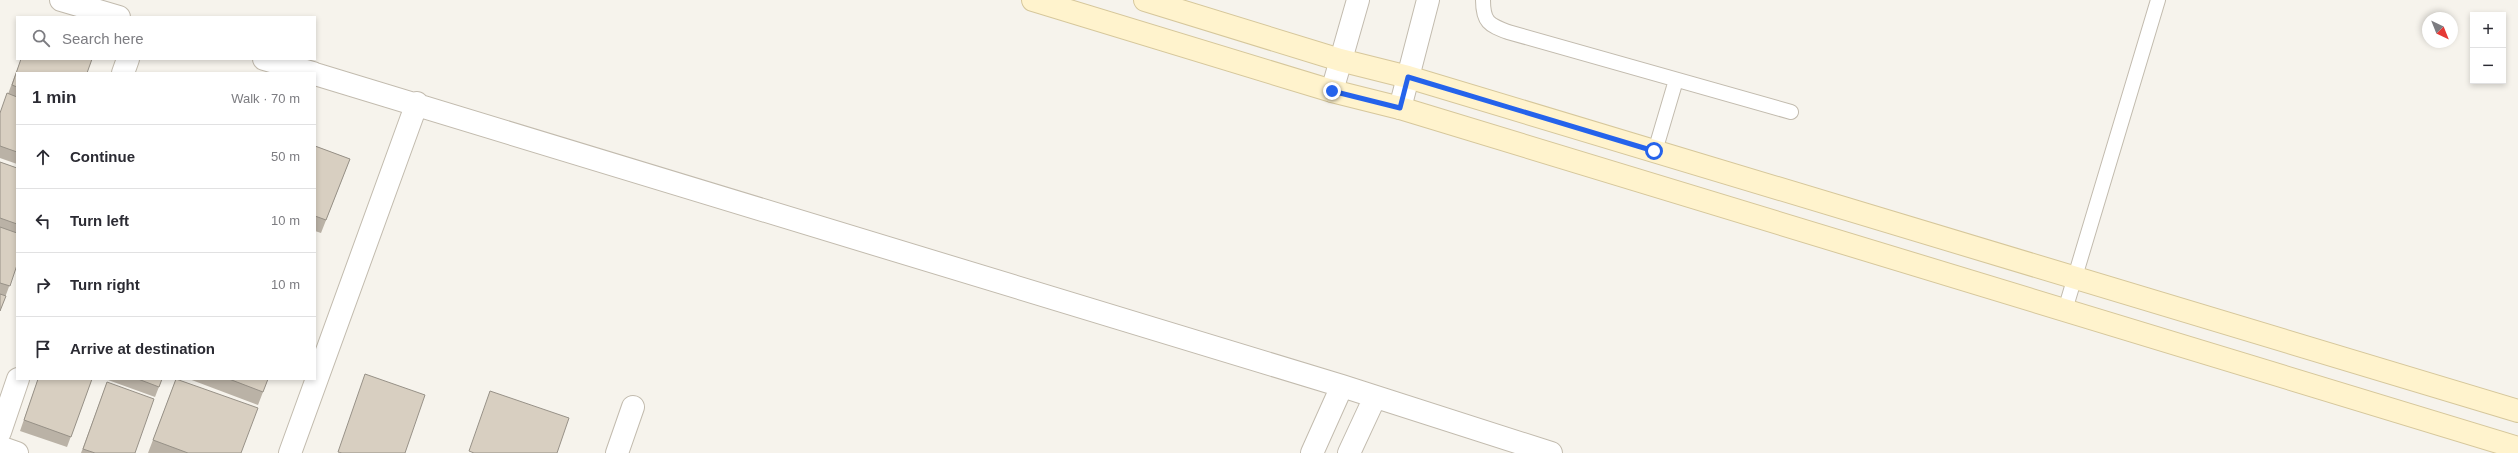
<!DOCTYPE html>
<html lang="en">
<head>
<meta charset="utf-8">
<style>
	:root { --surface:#fff; --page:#f7f7f7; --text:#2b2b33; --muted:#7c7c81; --line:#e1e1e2 }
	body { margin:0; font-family:Arial,sans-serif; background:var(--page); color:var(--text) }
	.controls { position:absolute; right:12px; top:12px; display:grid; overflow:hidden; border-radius:0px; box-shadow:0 2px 6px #0003 }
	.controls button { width:36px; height:36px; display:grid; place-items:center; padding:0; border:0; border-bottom:1px solid var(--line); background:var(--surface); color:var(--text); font:20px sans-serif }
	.compass { position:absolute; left:2422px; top:12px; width:36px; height:36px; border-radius:50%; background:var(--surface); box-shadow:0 2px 6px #0003; rotate:137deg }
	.stop { position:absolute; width:12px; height:12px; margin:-9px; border:3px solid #2563eb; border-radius:50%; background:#fff }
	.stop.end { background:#2563eb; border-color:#fff; box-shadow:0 1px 4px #0008 }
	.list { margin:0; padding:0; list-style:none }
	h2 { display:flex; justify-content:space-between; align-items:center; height:52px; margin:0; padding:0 16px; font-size:17px }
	h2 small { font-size:13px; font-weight:400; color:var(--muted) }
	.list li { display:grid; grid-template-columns:26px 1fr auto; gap:12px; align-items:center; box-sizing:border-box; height:64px; padding:0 16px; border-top:1px solid var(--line) }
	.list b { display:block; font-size:15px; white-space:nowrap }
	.list em { font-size:13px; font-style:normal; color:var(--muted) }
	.icon { flex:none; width:22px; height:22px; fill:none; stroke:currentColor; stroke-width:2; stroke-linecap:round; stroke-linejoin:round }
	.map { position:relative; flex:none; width:2518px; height:453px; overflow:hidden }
	.search { position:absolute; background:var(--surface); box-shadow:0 2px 6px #0003; left:16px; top:16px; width:300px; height:44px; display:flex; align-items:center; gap:10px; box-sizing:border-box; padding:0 14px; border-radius:0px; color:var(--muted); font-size:15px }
	.panel { position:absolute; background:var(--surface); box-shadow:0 2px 6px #0003; left:16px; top:72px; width:300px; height:308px; border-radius:0px }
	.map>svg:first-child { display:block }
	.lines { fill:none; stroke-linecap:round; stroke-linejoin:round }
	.lane-casing { stroke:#c2bbae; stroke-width:16 }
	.street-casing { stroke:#c2bbae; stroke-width:24 }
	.secondary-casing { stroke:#d6c79b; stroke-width:24 }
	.lane { stroke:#fff; stroke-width:14 }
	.street { stroke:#fff; stroke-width:22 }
	.secondary { stroke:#fff3cd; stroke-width:22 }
	.wall { fill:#bab2a6 }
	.building { fill:#d8cfc1; stroke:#979187 }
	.route { stroke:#2563eb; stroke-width:5 }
</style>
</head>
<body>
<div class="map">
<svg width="2518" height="453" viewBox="0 0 2518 453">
	<rect width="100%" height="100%" fill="#f6f3ec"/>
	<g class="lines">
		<g class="lane-casing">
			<path id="lane" d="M 1483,0 C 1483,22 1489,25 1508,32 L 1791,112
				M 1655,151 L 1676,80
				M 2065,310 L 2158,0"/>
		</g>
		<g class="street-casing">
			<path id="street" d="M 61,0 L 119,17
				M 264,59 L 313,73
				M 123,73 L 128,59
				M 315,74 L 1342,386 L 1551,453
				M 1332,91 L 1358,0
				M 1400,108 L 1428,0
				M 0,432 L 18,379
				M 0,447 L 17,453
				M 290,453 L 417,103
				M 617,453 L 633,407
				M 1312,453 L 1342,386
				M 1349,453 L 1375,397"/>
		</g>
		<g class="secondary-casing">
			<path id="secondary" d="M 1033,0 L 1332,91 L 1400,108 L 2518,448
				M 1145,0 L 1340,60 L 1408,77 L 2518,411"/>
		</g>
		<use href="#lane" class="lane"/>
		<use href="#street" class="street"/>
		<use href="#secondary" class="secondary"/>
	</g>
	<path class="wall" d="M 21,59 L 17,73 L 17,164 L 0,158 L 0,113 L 8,94 Z
		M 315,146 L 350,159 L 321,233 L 315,231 Z
		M 0,162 L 17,168 L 17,265 L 0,311 Z
		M 38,379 L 92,379 L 67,447 L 20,431 Z
		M 108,379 L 162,379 L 155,397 L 108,380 Z
		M 176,379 L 241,453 L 148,453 Z
		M 189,379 L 268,379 L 258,405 Z
		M 107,382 L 135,453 L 81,453 Z"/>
	<path class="building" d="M 21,59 L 92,59 L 87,73 L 17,73 L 17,87 L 12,85 Z
		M 7,93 L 17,97 L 17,152 L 0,146 L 0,113 Z
		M 315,146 L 350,159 L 326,220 L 315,216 Z
		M 0,162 L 17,168 L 17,224 L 0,218 Z
		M 0,227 L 17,233 L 17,265 L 10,286 L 0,283 Z
		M 0,294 L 6,296 L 0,311 Z
		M 365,374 L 425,395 L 405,453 L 342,453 L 338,452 Z
		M 38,379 L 92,379 L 71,437 L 24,420 Z
		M 138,379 L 162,379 L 159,387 Z
		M 176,379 L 258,408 L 241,453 L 188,453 L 153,440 Z
		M 229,379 L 268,379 L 263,392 Z
		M 107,382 L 154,399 L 135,453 L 95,453 L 83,449 Z
		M 490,391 L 569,418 L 557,453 L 474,453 L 469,451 Z"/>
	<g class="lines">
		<path class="route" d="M 1332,91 L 1400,108 L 1408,77 L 1654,151"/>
	</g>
</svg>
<div class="controls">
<button>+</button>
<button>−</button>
</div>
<svg class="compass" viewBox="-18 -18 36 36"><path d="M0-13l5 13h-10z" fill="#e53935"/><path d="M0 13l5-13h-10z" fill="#7c7c81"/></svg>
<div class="stop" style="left:1654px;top:151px"></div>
<div class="stop end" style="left:1332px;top:91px"></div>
<div class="search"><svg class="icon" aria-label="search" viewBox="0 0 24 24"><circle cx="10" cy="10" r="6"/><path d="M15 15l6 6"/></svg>Search here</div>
<section class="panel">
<h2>1 min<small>Walk · 70 m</small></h2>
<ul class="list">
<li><svg class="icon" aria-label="ahead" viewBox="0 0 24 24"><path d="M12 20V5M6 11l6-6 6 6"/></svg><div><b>Continue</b></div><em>50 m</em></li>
<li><svg class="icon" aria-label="left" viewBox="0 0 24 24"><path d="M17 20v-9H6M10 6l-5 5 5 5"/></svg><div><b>Turn left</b></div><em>10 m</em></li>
<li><svg class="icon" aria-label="right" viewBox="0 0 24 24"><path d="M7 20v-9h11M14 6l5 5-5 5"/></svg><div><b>Turn right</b></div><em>10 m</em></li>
<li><svg class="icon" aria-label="arrive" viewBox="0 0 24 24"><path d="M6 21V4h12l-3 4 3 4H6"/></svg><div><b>Arrive at destination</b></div></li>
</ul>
</section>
</div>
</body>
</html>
